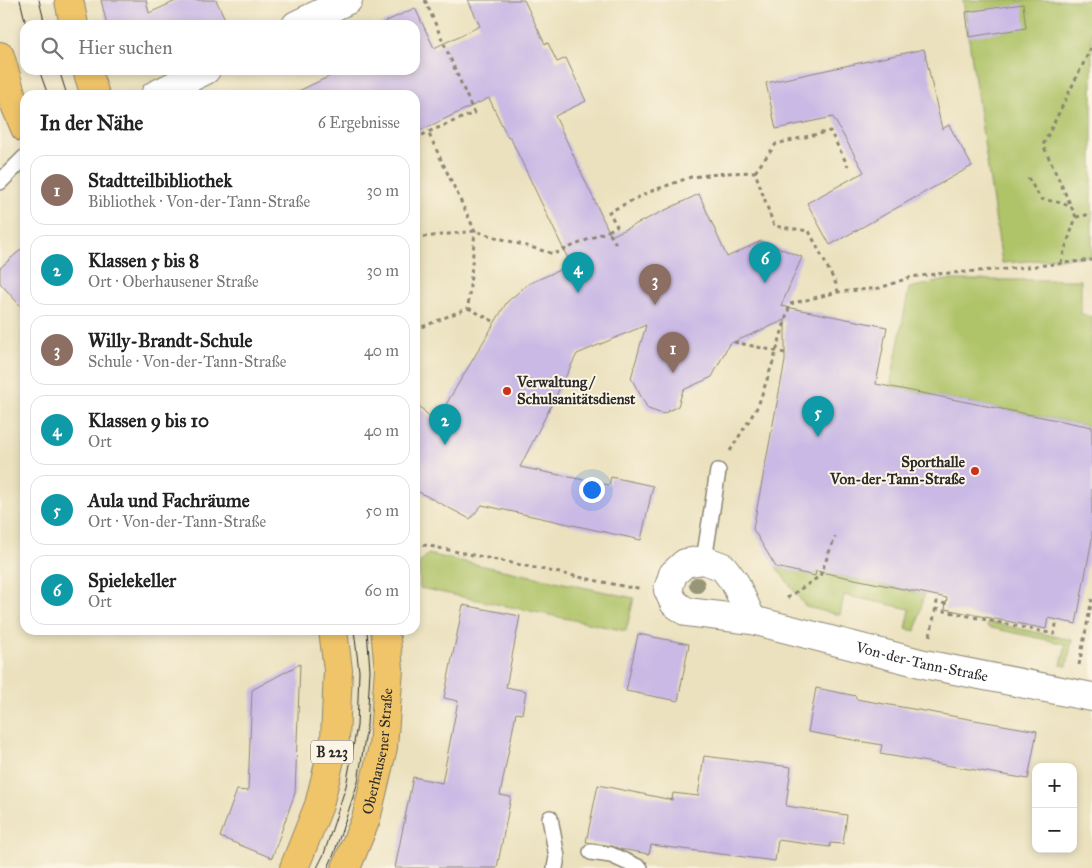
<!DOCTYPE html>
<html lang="de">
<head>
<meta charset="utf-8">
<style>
	:root { --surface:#fff; --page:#f6f6f6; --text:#222; --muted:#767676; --line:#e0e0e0; --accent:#c8321e }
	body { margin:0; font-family:"IM FELL Great Primer",serif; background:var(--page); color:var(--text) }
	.controls { position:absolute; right:15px; bottom:15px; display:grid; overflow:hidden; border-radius:10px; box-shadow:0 2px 8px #0003 }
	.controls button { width:45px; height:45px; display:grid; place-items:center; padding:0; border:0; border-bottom:1px solid var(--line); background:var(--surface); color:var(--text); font:25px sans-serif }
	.you { position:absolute; left:591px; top:489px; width:18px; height:18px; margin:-12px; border:4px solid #fff; border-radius:50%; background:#1a73e8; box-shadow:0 0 0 8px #1a73e833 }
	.badge { display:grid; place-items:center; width:32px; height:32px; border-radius:50%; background:var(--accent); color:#fff; font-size:16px; font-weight:700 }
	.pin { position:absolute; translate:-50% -41px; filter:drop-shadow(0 1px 2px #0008) }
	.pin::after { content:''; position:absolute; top:26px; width:18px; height:15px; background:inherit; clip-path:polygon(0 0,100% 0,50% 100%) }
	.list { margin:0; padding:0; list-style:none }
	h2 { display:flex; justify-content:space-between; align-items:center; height:65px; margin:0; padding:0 20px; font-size:21px }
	h2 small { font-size:16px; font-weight:400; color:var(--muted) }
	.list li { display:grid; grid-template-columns:32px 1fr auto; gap:15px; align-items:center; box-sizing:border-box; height:70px; margin:0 10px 10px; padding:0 10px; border:1px solid var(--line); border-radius:15px }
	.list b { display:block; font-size:19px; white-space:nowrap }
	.list p { margin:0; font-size:16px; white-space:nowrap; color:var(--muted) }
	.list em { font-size:16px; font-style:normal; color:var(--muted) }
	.icon { flex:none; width:28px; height:28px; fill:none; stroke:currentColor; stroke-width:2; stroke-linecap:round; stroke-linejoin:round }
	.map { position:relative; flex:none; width:1092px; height:868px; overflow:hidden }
	.search { position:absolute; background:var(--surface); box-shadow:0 2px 8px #0003; left:20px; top:20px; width:400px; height:55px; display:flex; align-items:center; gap:12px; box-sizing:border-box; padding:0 18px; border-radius:15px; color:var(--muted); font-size:19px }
	.panel { position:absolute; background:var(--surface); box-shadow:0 2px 8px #0003; left:20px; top:90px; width:400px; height:545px; border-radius:15px }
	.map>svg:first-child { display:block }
	.green { fill:#afc368; stroke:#6d774a }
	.building { fill:#cab9e5 }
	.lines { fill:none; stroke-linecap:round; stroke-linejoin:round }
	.service-casing { stroke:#8b8674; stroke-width:18 }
	.minor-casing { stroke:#8b8674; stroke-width:30 }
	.tertiary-casing { stroke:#8b8674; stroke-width:30 }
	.primary-casing { stroke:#8b8674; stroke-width:30 }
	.path { stroke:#8b8674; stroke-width:3; stroke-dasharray:4 4; stroke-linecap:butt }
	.service { stroke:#fff; stroke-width:15 }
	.minor { stroke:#fff; stroke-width:28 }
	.tertiary { stroke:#fff; stroke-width:28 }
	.primary { stroke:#f0c469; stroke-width:28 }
	.tram { stroke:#2b2b2b; stroke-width:1 }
	.path-bridge { stroke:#8b8674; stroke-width:3; stroke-dasharray:4 4; stroke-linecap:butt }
	.tree { fill:#979677 }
	.poi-dot { fill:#c8321e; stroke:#fcf5e5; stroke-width:2 }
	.labels { text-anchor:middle; stroke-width:4; stroke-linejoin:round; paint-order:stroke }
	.shield { fill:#fcf5e5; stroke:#6a6863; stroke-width:1 }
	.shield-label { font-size:14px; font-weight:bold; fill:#2b2b2b }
	.poi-label { font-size:15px; font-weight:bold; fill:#2b2b2b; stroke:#fcf5e5; text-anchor:start }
	.street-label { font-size:15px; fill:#2b2b2b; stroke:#fcf5e5 }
</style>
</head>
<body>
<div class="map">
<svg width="1092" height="868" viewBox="0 0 1092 868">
	<rect width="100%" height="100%" fill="#fcf5e5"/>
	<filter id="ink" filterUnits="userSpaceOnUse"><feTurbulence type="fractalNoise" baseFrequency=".02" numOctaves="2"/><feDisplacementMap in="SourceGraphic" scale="10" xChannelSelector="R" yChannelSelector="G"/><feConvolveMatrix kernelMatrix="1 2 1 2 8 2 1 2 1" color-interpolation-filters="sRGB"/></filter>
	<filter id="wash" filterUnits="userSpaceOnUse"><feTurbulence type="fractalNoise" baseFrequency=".0096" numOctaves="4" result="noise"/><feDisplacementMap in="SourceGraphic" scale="20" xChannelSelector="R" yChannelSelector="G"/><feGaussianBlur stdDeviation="1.12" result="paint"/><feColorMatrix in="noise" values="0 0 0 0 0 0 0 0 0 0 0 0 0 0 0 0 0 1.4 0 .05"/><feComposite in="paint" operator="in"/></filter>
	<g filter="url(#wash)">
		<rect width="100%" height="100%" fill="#ebe1be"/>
		<path class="green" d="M 963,0 L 1092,0 L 1092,256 L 1002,263 Z
			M 947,280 L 1081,280 L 1081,314 L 1092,317 L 1092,427 L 890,387 L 909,288 Z
			M 824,535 L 837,575 L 924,594 L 916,631 L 906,629 L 910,609 L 844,595 L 840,615 L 806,607 L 776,567 L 815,576 Z
			M 428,554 L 634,598 L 626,631 L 420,588 L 419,563 Z
			M 988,622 L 1072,640 L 1067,666 L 1061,665 L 1066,644 L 987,627 Z"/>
		<g id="blocks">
			<path class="building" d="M 101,0 L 146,0 L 149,13 L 178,0 L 216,0 L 228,25 L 107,25 Z
				M 468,0 L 524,0 L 545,44 L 548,43 L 557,62 L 566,58 L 586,101 L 555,116 L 611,236 L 699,194 L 727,257 L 761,241 L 802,257 L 781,306 L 887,327 L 876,384 L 1092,427 L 1092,539 L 1076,624 L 1048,618 L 1046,629 L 945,609 L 947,598 L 816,571 L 815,576 L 776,567 L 753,529 L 785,361 L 785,320 L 729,344 L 712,377 L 683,390 L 678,406 L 663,414 L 648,409 L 631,378 L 646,325 L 577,354 L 520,467 L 609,485 L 611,477 L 653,486 L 641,540 L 482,505 L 470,519 L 415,490 L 415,401 L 435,423 L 507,302 L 528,284 L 571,265 L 510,137 L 508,138 L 489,98 L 415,133 L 415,95 L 290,95 L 343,70 L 415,70 L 415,25 L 378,25 L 415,8 L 434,48 L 480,26 Z
				M 1023,4 L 1026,28 L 969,37 L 966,12 Z
				M 924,49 L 942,129 L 949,125 L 972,166 L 830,245 L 807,203 L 864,172 L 833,117 L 776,129 L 766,83 Z
				M 25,246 L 25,311 L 0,283 L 0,268 Z
				M 463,605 L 520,616 L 506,687 L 526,691 L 522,714 L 516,713 L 500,795 L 511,797 L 497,868 L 395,868 L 413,777 L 442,783 L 458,701 L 444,698 Z
				M 638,634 L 689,644 L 678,701 L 626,691 Z
				M 300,664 L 295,793 L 272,858 L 220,837 L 237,790 L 248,791 L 252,690 Z
				M 816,688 L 856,696 L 856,699 L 1037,731 L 1028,779 L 880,754 L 882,745 L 808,732 Z
				M 704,756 L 791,767 L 786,806 L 847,815 L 843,844 L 830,843 L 830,847 L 778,840 L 775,861 L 651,845 L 649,854 L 620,849 L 612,846 L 586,842 L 598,785 L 672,800 L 673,793 L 698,796 Z"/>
		</g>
	</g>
	<g filter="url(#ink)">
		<use href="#blocks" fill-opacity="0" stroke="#8b8674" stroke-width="1"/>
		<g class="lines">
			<g class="service-casing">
				<path id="service" d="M 0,182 L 25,157
					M 704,560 L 718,471
					M 550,818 L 557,857 L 555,868
					M 591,852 L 611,855 L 640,868"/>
			</g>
			<g class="minor-casing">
				<g id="minor">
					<path id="s1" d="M 752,620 L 735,583 L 723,567 L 704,560 L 685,563 L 673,574 L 668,590 L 674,603 L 687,612 L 752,620 L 924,664 L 1092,697"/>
				</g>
			</g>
			<g class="tertiary-casing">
				<path id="tertiary" d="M 296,25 L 348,0
					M 155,95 L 206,70"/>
			</g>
			<g class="primary-casing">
				<g id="primary">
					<path d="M 69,0 L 74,25"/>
					<path d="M 0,56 L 13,100 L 25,128"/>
					<path d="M 87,70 L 95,95"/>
					<path d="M 294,868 L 319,805 L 335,739 L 338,670 L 333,630"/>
					<path id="s2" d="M 346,868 L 366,819 L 383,747 L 389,669 L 385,630"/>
				</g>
			</g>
			<path class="path" d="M 425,0 L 474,113 L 428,132 L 475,231 L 468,308 L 495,322
				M 415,139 L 428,132
				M 755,172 L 776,144 L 830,131 L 848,166
				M 1028,178 L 1041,199 L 1062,203 L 1071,207
				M 1076,217 L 1092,214
				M 415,238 L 475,231 L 554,254 L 608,231
				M 616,244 L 608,231 L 617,226 L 609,212 L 649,192 L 691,177 L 726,173 L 755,172 L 774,226 L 809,231 L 836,284 L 838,292
				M 1061,263 L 1062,258 L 1076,217 L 1043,145 L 1092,46
				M 415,330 L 468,308
				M 730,451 L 758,406 L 774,359 L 790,304 L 838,292 L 880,288 L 911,277 L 936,274 L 1008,269 L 1092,260
				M 415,543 L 627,587 L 640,588
				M 787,598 L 820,576 L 835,537
				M 935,609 L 1054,634 L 1057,620
				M 930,636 L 937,602 L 946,604
				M 1079,665 L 1092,599"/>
			<use href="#service" class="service"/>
			<use href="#minor" class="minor"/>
			<use href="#tertiary" class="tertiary"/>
			<use href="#primary" class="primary"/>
			<path class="tram" d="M 20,0 L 26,25
				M 39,0 L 45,25
				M 39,70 L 48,95
				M 59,70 L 67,95
				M 317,868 L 324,854 L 346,786 L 357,726 L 359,671 L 354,630
				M 328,868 L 334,854 L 358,782 L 367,725 L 370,670 L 367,630"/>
			<path class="path-bridge" d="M 734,342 L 785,353"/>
		</g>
		<circle class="tree" cx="697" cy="585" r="8"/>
	</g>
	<g class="poi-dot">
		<circle cx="507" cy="391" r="5"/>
		<circle cx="975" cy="471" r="5"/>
	</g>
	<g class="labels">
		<rect class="shield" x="311" y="740.5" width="42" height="23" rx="4"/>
		<g class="shield-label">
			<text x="332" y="757">B 223</text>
		</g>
		<g class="poi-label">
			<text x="517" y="387">Verwaltung /<tspan x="517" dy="17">Schulsanitätsdienst</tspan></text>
			<text x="965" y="467" text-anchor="end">Sporthalle<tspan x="965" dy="17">Von-der-Tann-Straße</tspan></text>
		</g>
		<g class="street-label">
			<text dy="5" stroke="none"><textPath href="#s1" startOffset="404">Von-der-Tann-Straße</textPath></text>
			<text dy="5" stroke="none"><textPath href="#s2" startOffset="122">Oberhausener Straße</textPath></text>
		</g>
	</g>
</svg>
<div class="controls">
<button>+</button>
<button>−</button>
</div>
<div class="you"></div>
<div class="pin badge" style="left:673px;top:373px;background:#8d6e63">1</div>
<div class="pin badge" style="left:445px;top:445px;background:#0f9aa8">2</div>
<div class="pin badge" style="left:655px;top:305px;background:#8d6e63">3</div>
<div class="pin badge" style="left:578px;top:293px;background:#0f9aa8">4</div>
<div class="pin badge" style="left:818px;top:437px;background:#0f9aa8">5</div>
<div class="pin badge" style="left:765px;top:283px;background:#0f9aa8">6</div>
<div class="search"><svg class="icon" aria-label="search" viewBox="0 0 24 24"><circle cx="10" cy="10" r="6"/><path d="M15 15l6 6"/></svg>Hier suchen</div>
<section class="panel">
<h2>In der Nähe<small>6 Ergebnisse</small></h2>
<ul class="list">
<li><span class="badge" style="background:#8d6e63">1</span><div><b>Stadtteilbibliothek</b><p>Bibliothek · Von-der-Tann-Straße</p></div><em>30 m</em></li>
<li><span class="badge" style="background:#0f9aa8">2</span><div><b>Klassen 5 bis 8</b><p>Ort · Oberhausener Straße</p></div><em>30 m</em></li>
<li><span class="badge" style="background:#8d6e63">3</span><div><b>Willy-Brandt-Schule</b><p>Schule · Von-der-Tann-Straße</p></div><em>40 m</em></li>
<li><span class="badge" style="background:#0f9aa8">4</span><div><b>Klassen 9 bis 10</b><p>Ort</p></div><em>40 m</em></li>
<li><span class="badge" style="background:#0f9aa8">5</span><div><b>Aula und Fachräume</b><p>Ort · Von-der-Tann-Straße</p></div><em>50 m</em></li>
<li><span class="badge" style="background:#0f9aa8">6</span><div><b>Spielekeller</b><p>Ort</p></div><em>60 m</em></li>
</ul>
</section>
</div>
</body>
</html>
